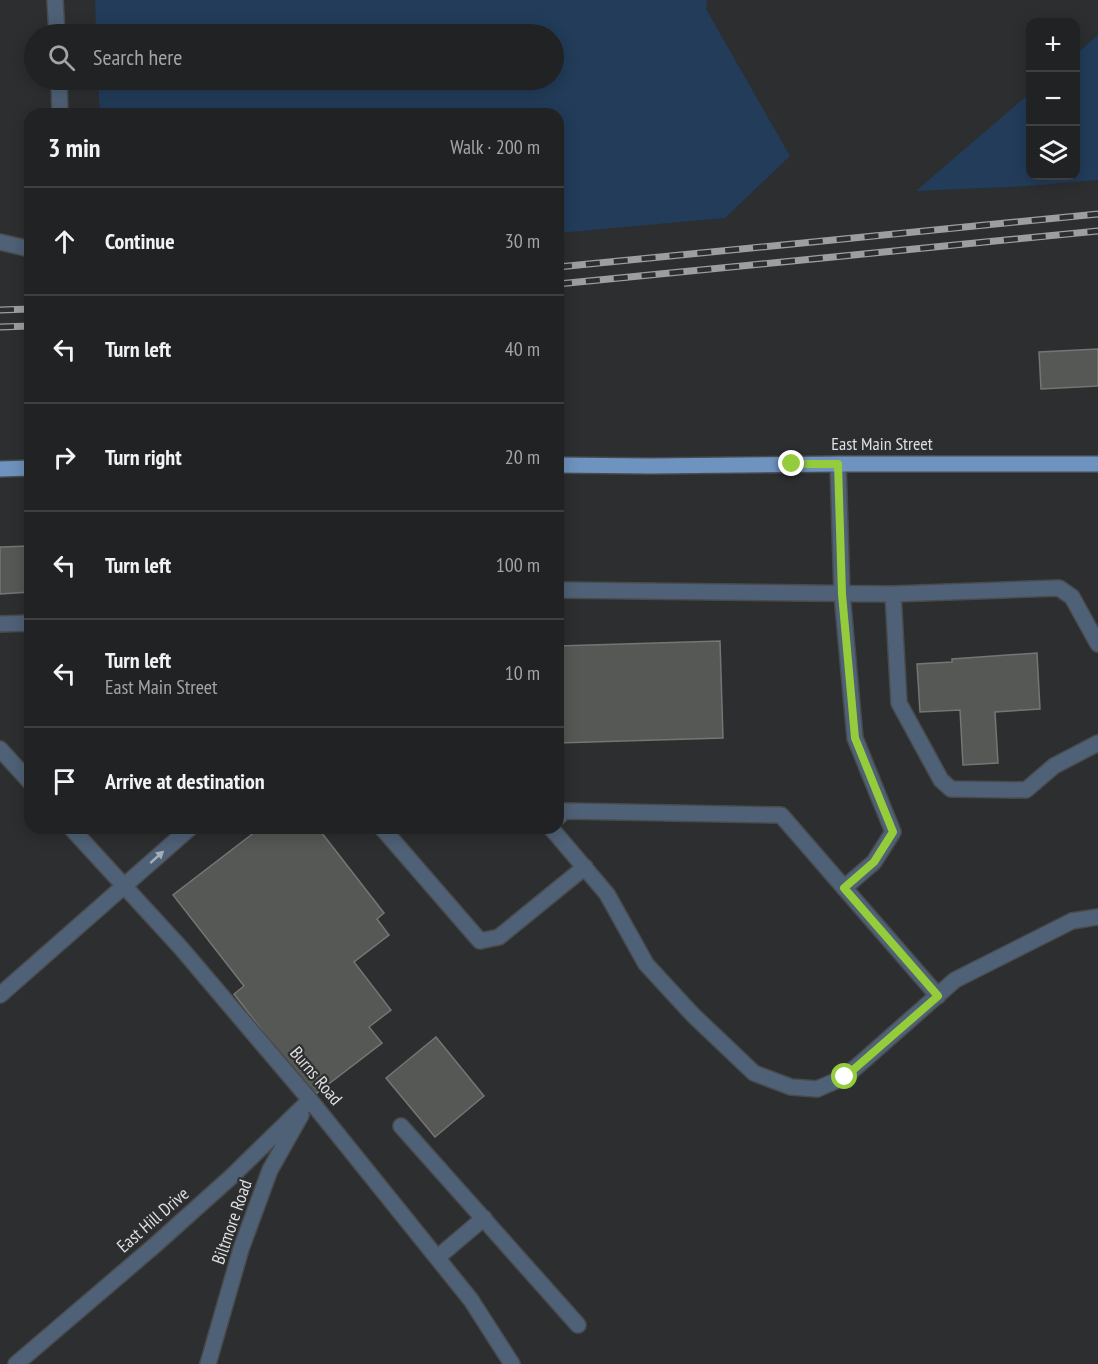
<!DOCTYPE html>
<html lang="en">
<head>
<meta charset="utf-8">
<style>
	:root { --surface:#212224; --page:#2d2f31; --text:#f1f3f6; --muted:#a2a4a6; --line:#3e3f41 }
	body { margin:0; font-family:"PT Sans Narrow",sans-serif; background:var(--page); color:var(--text) }
	.controls { position:absolute; right:18px; top:18px; display:grid; overflow:hidden; border-radius:12px; box-shadow:0 3px 15px #0003 }
	.controls button { width:54px; height:54px; display:grid; place-items:center; padding:0; border:0; border-bottom:2px solid var(--line); background:var(--surface); color:var(--text); font:30px sans-serif }
	.stop { position:absolute; width:18px; height:18px; margin:-14px; border:4px solid #94cc3c; border-radius:50%; background:#fff }
	.stop.end { background:#94cc3c; border-color:#fff; box-shadow:0 2px 6px #0008 }
	.list { margin:0; padding:0; list-style:none }
	h2 { display:flex; justify-content:space-between; align-items:center; height:78px; margin:0; padding:0 24px; font-size:26px }
	h2 small { font-size:20px; font-weight:400; color:var(--muted) }
	.list li { display:grid; grid-template-columns:39px 1fr auto; gap:18px; align-items:center; box-sizing:border-box; height:108px; padding:0 24px; border-top:2px solid var(--line) }
	.list b { display:block; font-size:22px; white-space:nowrap }
	.list p { margin:0; font-size:20px; white-space:nowrap; color:var(--muted) }
	.list em { font-size:20px; font-style:normal; color:var(--muted) }
	.icon { flex:none; width:33px; height:33px; fill:none; stroke:currentColor; stroke-width:2; stroke-linecap:round; stroke-linejoin:round }
	.map { position:relative; flex:none; width:1098px; height:1364px; overflow:hidden }
	.search { position:absolute; background:var(--surface); box-shadow:0 3px 15px #0003; left:24px; top:24px; width:540px; height:66px; display:flex; align-items:center; gap:15px; box-sizing:border-box; padding:0 21px; border-radius:33px; color:var(--muted); font-size:22px }
	.panel { position:absolute; background:var(--surface); box-shadow:0 3px 15px #0003; left:24px; top:108px; width:540px; height:726px; border-radius:18px }
	.map>svg:first-child { display:block }
	.green { fill:#223c59 }
	.building { fill:#565855; stroke:#757673; stroke-width:1.5 }
	.lines { fill:none; stroke-linecap:round; stroke-linejoin:round }
	.minor-casing { stroke:#484a4c; stroke-width:18 }
	.major-casing { stroke:#484a4c; stroke-width:18 }
	.minor { stroke:#4f6176; stroke-width:15 }
	.major { stroke:#6d93be; stroke-width:15 }
	.rail-casing { stroke:#9d9ea0; stroke-width:7 }
	.rail { stroke:#2c2e30; stroke-width:4.5; stroke-dasharray:14; stroke-linecap:butt }
	.oneway { fill:#a5adb6 }
	.route { stroke:#94cc3c; stroke-width:8 }
	.labels { text-anchor:middle; stroke-width:4.5; stroke-linejoin:round; paint-order:stroke }
	.street-label { font-size:18px; fill:#dedfe1; stroke:#2c2e30 }
</style>
</head>
<body>
<div class="map">
<svg width="1098" height="1364" viewBox="0 0 1098 1364">
	<rect width="100%" height="100%" fill="#2c2e30"/>
	<path class="green" d="M 95,0 L 707,0 L 706,9 L 790,156 L 725,218 L 558,233 L 558,114 L 100,114 L 98,80 L 554,80 L 554,34 L 96,34 Z
		M 1098,35 L 1098,180 L 1027,186 L 916,191 L 1030,93 L 1030,176 L 1076,176 L 1076,54 Z"/>
	<path class="building" d="M 1098,349 L 1098,386 L 1041,389 L 1039,352 Z
		M 30,546 L 30,592 L 0,594 L 0,547 Z
		M 720,641 L 723,738 L 558,743 L 558,646 Z
		M 1037,653 L 1040,709 L 995,712 L 998,763 L 963,765 L 960,710 L 920,712 L 917,664 L 952,662 L 952,659 Z
		M 260,828 L 318,828 L 384,913 L 377,919 L 389,935 L 354,962 L 391,1010 L 369,1027 L 382,1043 L 313,1096 L 234,994 L 244,986 L 173,895 Z
		M 436,1037 L 484,1096 L 435,1137 L 386,1078 Z"/>
	<g class="lines">
		<g class="minor-casing">
			<path id="minor" d="M 55,0 L 57,34
				M 59,80 L 60,114
				M 0,242 L 30,249
				M 838,464 L 842,594 L 855,738 L 893,832 L 874,862 L 844,888
				M 558,590 L 893,594
				M 0,624 L 30,623
				M 1098,644 L 1072,597 L 1059,588 L 893,594 L 899,703 L 941,780 L 951,789 L 1026,790 L 1054,766 L 1098,743
				M 0,749 L 30,782
				M 558,817 L 565,811 L 781,815 L 938,996
				M 71,828 L 181,948 L 310,1100 L 471,1300 L 512,1364
				M 382,828 L 480,941 L 499,937 L 585,867
				M 551,828 L 607,894 L 646,964 L 693,1015 L 754,1073 L 791,1087 L 817,1089 L 845,1077 L 955,980 L 1072,921 L 1098,917
				M 0,995 L 190,828
				M 401,1126 L 578,1325
				M 438,1257 L 484,1218
				M 16,1364 L 154,1246 L 231,1177 L 310,1100
				M 208,1364 L 241,1249 L 270,1170 L 301,1115"/>
		</g>
		<g class="major-casing">
			<path id="major" d="M 558,465 L 650,466 L 838,464 L 1098,464
				M 0,469 L 30,468"/>
		</g>
		<use href="#minor" class="minor"/>
		<use href="#major" class="major"/>
		<g class="rail-casing">
			<path id="rail" d="M 558,267 L 1098,214
				M 558,284 L 1098,231
				M 0,310 L 30,309
				M 0,327 L 30,326"/>
		</g>
		<use href="#rail" class="rail"/>
	</g>
	<defs><path id="oneway-solid" d="M-6-.8H1V-3.2L6.5 0L1 3.2V.8H-6Z" transform="scale(1.5)"/></defs>
	<use class="oneway" href="#oneway-solid" transform="translate(157 857) rotate(-42)"/>
	<g class="lines">
		<path class="route" d="M 792,464 L 838,464 L 842,594 L 855,738 L 893,832 L 874,862 L 844,888 L 938,996 L 845,1077"/>
	</g>
	<g class="labels">
		<g class="street-label">
			<text x="882" y="450">East Main Street</text>
			<text transform="translate(316 1076) rotate(50)" y="6">Burns Road</text>
			<text transform="translate(153 1220) rotate(-41)" y="6">East Hill Drive</text>
			<text transform="translate(232 1222) rotate(-71)" y="6">Biltmore Road</text>
		</g>
	</g>
</svg>
<div class="controls">
<button>+</button>
<button>−</button>
<button><svg class="icon" aria-label="layers" viewBox="0 0 24 24"><path d="M12 4l9 5-9 5-9-5zM3 14l9 5 9-5"/></svg></button>
</div>
<div class="stop" style="left:845px;top:1077px"></div>
<div class="stop end" style="left:792px;top:464px"></div>
<div class="search"><svg class="icon" aria-label="search" viewBox="0 0 24 24"><circle cx="10" cy="10" r="6"/><path d="M15 15l6 6"/></svg>Search here</div>
<section class="panel">
<h2>3 min<small>Walk · 200 m</small></h2>
<ul class="list">
<li><svg class="icon" aria-label="ahead" viewBox="0 0 24 24"><path d="M12 20V5M6 11l6-6 6 6"/></svg><div><b>Continue</b></div><em>30 m</em></li>
<li><svg class="icon" aria-label="left" viewBox="0 0 24 24"><path d="M17 20v-9H6M10 6l-5 5 5 5"/></svg><div><b>Turn left</b></div><em>40 m</em></li>
<li><svg class="icon" aria-label="right" viewBox="0 0 24 24"><path d="M7 20v-9h11M14 6l5 5-5 5"/></svg><div><b>Turn right</b></div><em>20 m</em></li>
<li><svg class="icon" aria-label="left" viewBox="0 0 24 24"><path d="M17 20v-9H6M10 6l-5 5 5 5"/></svg><div><b>Turn left</b></div><em>100 m</em></li>
<li><svg class="icon" aria-label="left" viewBox="0 0 24 24"><path d="M17 20v-9H6M10 6l-5 5 5 5"/></svg><div><b>Turn left</b><p>East Main Street</p></div><em>10 m</em></li>
<li><svg class="icon" aria-label="arrive" viewBox="0 0 24 24"><path d="M6 21V4h12l-3 4 3 4H6"/></svg><div><b>Arrive at destination</b></div></li>
</ul>
</section>
</div>
</body>
</html>
